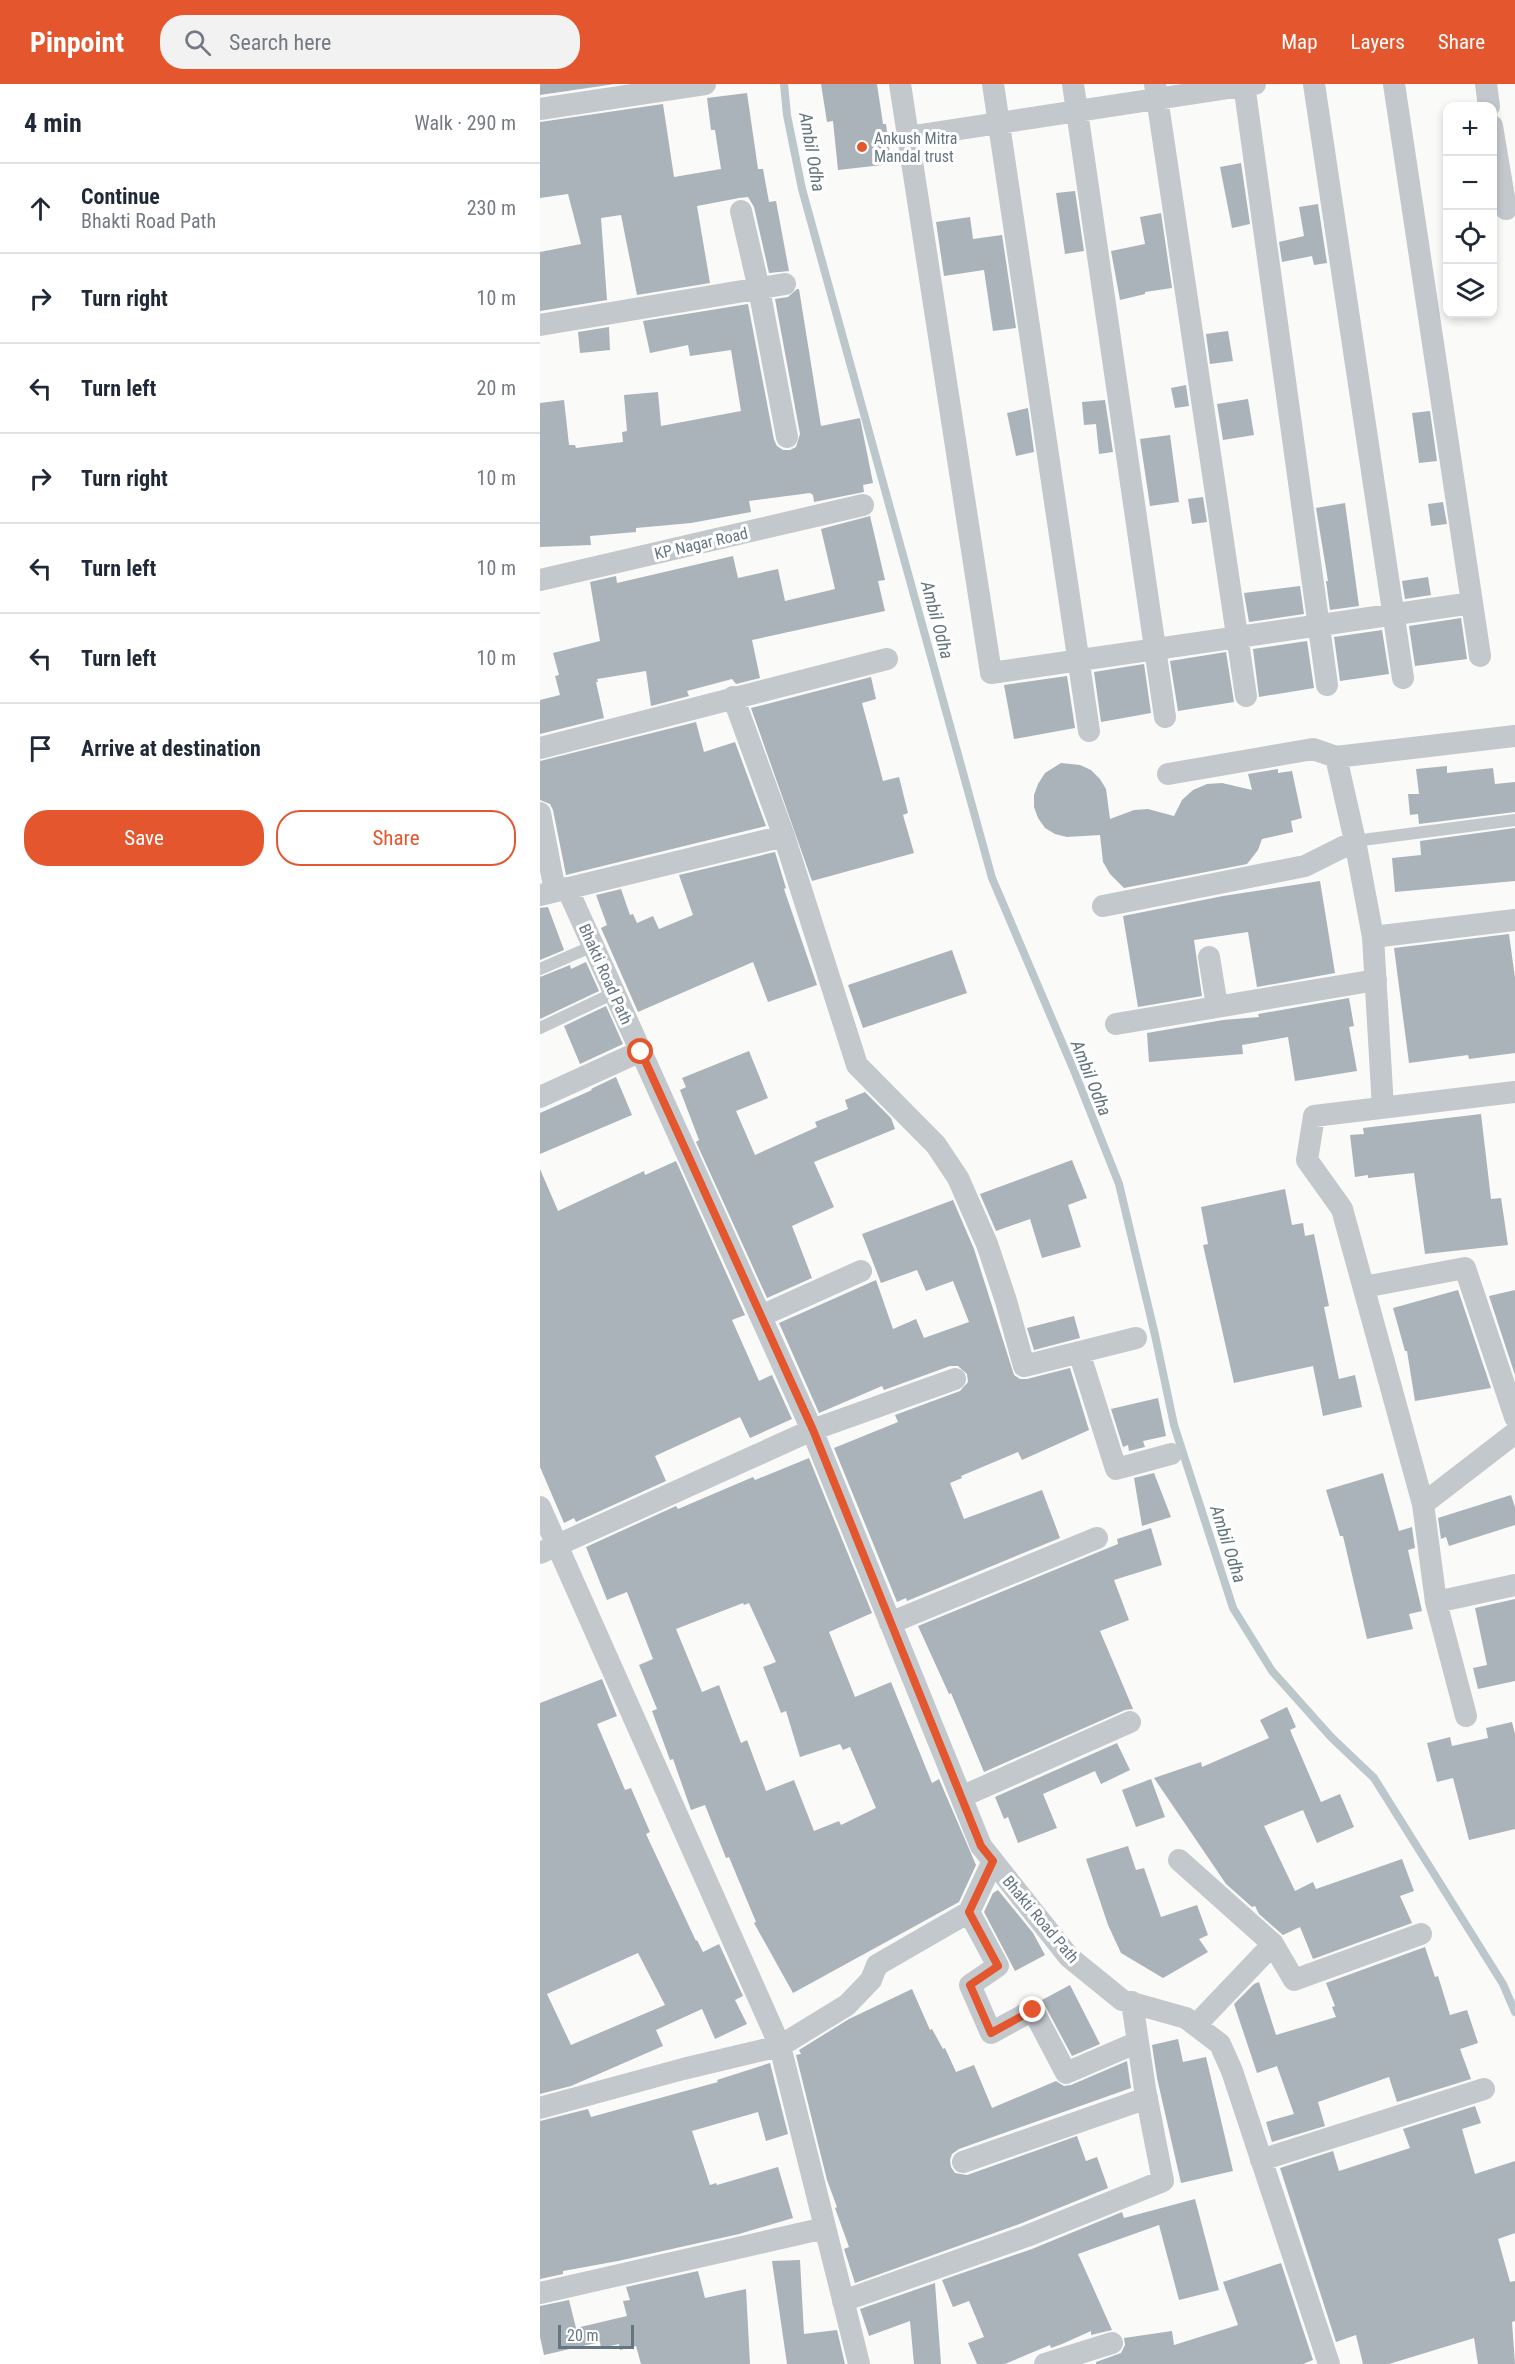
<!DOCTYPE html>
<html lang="en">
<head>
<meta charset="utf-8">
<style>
	:root { --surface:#fff; --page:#f2f2f3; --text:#1f2937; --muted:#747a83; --line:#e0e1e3; --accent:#e4572e }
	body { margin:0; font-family:"Roboto Condensed",sans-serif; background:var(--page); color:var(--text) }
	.controls { position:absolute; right:18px; top:18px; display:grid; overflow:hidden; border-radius:12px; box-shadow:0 3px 9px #0003 }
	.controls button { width:54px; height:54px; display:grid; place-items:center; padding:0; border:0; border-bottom:2px solid var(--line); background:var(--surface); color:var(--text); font:30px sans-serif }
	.scale { position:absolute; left:18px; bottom:15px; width:76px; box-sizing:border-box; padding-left:6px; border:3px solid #657683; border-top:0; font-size:16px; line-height:21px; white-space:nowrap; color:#657683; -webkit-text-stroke:4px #fff; paint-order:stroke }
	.stop { position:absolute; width:18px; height:18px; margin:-14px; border:4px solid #e4572e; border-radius:50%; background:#fff }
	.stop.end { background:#e4572e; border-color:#fff; box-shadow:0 2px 6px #0008 }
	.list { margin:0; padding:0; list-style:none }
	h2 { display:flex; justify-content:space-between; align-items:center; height:78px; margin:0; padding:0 24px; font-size:26px }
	h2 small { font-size:20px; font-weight:400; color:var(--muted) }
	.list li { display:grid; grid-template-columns:39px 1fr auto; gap:18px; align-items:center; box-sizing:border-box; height:90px; padding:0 24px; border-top:2px solid var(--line) }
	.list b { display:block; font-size:22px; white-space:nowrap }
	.list p { margin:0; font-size:20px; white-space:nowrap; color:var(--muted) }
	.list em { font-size:20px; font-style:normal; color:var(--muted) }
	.actions { display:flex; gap:12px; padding:18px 24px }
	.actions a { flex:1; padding:14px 0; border:2px solid var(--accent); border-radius:24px; text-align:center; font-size:21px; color:var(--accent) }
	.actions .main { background:var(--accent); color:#fff }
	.icon { flex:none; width:33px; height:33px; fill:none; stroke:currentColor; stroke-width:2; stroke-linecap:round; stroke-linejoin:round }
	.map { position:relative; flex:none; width:975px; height:2280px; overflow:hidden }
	header { display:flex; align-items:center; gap:36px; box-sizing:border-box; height:84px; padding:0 30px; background:var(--accent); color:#fff }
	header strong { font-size:28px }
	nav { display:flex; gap:33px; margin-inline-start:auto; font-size:21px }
	.search { width:420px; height:54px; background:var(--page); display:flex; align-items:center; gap:15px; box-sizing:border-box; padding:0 21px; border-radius:24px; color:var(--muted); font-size:22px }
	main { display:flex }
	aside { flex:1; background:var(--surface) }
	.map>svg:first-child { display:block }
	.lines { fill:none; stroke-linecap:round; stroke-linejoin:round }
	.stream { stroke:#bbc7cb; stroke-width:8 }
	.building { fill:#aab3b9; fill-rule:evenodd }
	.service { stroke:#c3c8cc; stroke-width:12 }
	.minor { stroke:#c3c8cc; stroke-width:22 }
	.route { stroke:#e4572e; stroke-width:8 }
	.poi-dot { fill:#e4572e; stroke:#fff; stroke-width:2 }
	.labels { text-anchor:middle; stroke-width:6; stroke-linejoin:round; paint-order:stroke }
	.poi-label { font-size:16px; fill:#657683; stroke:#fff; text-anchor:start }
	.street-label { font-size:16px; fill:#657683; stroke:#fff }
	.water-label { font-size:18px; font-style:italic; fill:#60757c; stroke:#fff }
</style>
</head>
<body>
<header>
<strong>Pinpoint</strong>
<div class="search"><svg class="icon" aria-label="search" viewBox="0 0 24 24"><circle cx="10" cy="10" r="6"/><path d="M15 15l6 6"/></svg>Search here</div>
<nav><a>Map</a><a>Layers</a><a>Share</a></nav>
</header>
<main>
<aside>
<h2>4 min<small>Walk · 290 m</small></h2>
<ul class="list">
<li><svg class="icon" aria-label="ahead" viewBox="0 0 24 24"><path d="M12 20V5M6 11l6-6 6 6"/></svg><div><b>Continue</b><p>Bhakti Road Path</p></div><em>230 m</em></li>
<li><svg class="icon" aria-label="right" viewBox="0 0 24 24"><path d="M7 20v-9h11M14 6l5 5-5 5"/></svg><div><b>Turn right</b></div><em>10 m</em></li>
<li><svg class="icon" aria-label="left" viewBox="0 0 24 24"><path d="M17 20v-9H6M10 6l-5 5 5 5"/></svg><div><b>Turn left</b></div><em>20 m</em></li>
<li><svg class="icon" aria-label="right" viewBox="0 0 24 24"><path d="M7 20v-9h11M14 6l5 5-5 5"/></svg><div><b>Turn right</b></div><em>10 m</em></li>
<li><svg class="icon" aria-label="left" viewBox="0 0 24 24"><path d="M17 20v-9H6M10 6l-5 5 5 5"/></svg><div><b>Turn left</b></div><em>10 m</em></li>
<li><svg class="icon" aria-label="left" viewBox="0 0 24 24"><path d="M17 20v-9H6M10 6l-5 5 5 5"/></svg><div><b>Turn left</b></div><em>10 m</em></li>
<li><svg class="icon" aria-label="arrive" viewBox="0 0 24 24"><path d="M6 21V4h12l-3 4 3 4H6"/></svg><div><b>Arrive at destination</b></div></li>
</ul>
<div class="actions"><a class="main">Save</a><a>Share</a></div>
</aside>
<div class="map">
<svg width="975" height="2280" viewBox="0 0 975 2280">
	<rect width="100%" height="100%" fill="#fafaf8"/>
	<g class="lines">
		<path class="stream" d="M 244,0 L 247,31 L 262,105 L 452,794 L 535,989 L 579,1100 L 615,1251 L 634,1341 L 693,1524 L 732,1587 L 791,1653 L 834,1694 L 963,1900 L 975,1928"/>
	</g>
	<path class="building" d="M 0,0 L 75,0 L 0,11 Z
		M 281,0 L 337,0 L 343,40 L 346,40 L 351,80 L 298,86 L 293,37 L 287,38 Z
		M 207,9 L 218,85 L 223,85 L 229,118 L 236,117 L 249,187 L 229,189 L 214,123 L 208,113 L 199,114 L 157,122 L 170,199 L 97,211 L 81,131 L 61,134 L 67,216 L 0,227 L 0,168 L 41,160 L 28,110 L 0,114 L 0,38 L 123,20 L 134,93 L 181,85 L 175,46 L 171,46 L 167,14 Z
		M 701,79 L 710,140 L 692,144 L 680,83 Z
		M 535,107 L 544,167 L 525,170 L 516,109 Z
		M 778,120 L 787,179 L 774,181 L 772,172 L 742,178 L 739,158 L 764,152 L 759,123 Z
		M 621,129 L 632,204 L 605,208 L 605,210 L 580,216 L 571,167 L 605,160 L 600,133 Z
		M 430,133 L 433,155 L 462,151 L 476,244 L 453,247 L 444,186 L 404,192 L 396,138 Z
		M 257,205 L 259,205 L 281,342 L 320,334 L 333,399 L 323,401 L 324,408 L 274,418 L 273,411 L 270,409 L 209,417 L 211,428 L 151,439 L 96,444 L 96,448 L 50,452 L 51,461 L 0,463 L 0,319 L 24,316 L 29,361 L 35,361 L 36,364 L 83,358 L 82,348 L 87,347 L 84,311 L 118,308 L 121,342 L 201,327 L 191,266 L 150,272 L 148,261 L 110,269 L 103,237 L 208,220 L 234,356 L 237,362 L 243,366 L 250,366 L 256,363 L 260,350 L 235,215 L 248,213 Z
		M 69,243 L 70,266 L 40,269 L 38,248 Z
		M 688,247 L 693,277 L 670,280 L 666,250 Z
		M 646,301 L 649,322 L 635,324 L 631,304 Z
		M 708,315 L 714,351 L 683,356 L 677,320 Z
		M 565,316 L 573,368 L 559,370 L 556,340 L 544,341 L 542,318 Z
		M 488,324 L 494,368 L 476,372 L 467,329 Z
		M 890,327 L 897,377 L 879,379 L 872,329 Z
		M 630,351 L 639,418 L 610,422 L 600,355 Z
		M 663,413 L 667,438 L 652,440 L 648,415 Z
		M 903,418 L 907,440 L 891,442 L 888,420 Z
		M 805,419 L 819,522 L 790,526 L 786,497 L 788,497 L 776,424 Z
		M 330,432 L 345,496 L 338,497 L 345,527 L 212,556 L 220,594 L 196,600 L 192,595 L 147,607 L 149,612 L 111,622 L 106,587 L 57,595 L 58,598 L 56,598 L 64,634 L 0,650 L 0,616 L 20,611 L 15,592 L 19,591 L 13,569 L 60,557 L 50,498 L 76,492 L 77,499 L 193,472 L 198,494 L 238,485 L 245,517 L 295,505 L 281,445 Z
		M 888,493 L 891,511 L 865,515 L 862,497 Z
		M 760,502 L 764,530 L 709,538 L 704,509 Z
		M 921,534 L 927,575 L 875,582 L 869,542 Z
		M 842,546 L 849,590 L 800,597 L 794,553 Z
		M 767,557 L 774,604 L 719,613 L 713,565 Z
		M 686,568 L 694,618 L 638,627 L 630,577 Z
		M 604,580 L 611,629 L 561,638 L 554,588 Z
		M 527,592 L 535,644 L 474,655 L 464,601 Z
		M 331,593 L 336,615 L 322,619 L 343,697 L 359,693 L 368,729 L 363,731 L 374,769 L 272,797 L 211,624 Z
		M 156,638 L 164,668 L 195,658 L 226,742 L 26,791 L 13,726 L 10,720 L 0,716 L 0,677 Z
		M 521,679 L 540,681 L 551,686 L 560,695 L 566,705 L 570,735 L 594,726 L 608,725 L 634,732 L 642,716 L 653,706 L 667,700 L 682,699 L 712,706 L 708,690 L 738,685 L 738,689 L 752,687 L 762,734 L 751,737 L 753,748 L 722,755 L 718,766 L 707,780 L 584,804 L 570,790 L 563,778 L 560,751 L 527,753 L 515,750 L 505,744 L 498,734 L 494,723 L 494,711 L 498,700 L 505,689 Z
		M 907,682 L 907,689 L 953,684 L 955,700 L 975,698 L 975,728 L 879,740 L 878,730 L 870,731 L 868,710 L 879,710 L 876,685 Z
		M 975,744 L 975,797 L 855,808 L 852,774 L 881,771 L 880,757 Z
		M 235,768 L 246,804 L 244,805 L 277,901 L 228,918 L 213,878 L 98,928 L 61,844 L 67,841 L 56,811 L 81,805 L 90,831 L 93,830 L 97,839 L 113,832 L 119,845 L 153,831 L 139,791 Z
		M 780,797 L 795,889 L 717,903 L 708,848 L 654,856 L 662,912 L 598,923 L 583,832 L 683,812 Z
		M 8,823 L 24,866 L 0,876 L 0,824 Z
		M 969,850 L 975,894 L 975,969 L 929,975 L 928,971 L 869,979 L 854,864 Z
		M 412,866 L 427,909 L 323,944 L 308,901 Z
		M 46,878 L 59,907 L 0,935 L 0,893 L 30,881 L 31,885 Z
		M 809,914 L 814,942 L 809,943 L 817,987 L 755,997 L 748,953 L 702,961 L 703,970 L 609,978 L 607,949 L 683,936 L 719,933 L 718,930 Z
		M 66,922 L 83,960 L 40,980 L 24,942 Z
		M 209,967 L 228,1014 L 196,1027 L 215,1071 L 277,1043 L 275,1038 L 308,1025 L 305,1016 L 325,1008 L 351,1034 L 355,1045 L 274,1078 L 294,1123 L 252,1142 L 272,1194 L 227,1214 L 156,1058 L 159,1056 L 140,1006 L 146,1003 L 142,994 Z
		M 76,993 L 92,1031 L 0,1070 L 0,1029 L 52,1006 L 51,1005 Z
		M 941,1030 L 951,1115 L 961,1114 L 968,1161 L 885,1170 L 874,1089 L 828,1094 L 828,1091 L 815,1093 L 810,1051 L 824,1050 L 823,1044 Z
		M 532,1076 L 547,1114 L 528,1121 L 541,1163 L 502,1174 L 490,1135 L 456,1147 L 440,1110 Z
		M 136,1077 L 205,1231 L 192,1236 L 219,1297 L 232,1291 L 252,1335 L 210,1354 L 200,1333 L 115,1372 L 126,1397 L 36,1438 L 34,1434 L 24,1439 L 0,1383 L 0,1085 L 18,1127 L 104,1087 L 105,1091 Z
		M 745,1105 L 752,1141 L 763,1139 L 765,1152 L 774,1150 L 789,1222 L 784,1223 L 799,1295 L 815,1291 L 822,1323 L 783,1332 L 773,1282 L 694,1299 L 663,1161 L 668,1160 L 661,1123 Z
		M 413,1116 L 434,1165 L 474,1291 L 480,1295 L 487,1295 L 530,1284 L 549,1346 L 482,1376 L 478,1368 L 421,1392 L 422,1394 L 410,1399 L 424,1435 L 502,1406 L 520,1454 L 367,1517 L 366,1514 L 357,1518 L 294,1364 L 358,1338 L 355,1331 L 420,1307 L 428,1298 L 427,1290 L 418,1282 L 410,1282 L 344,1306 L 342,1302 L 279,1329 L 239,1239 L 336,1196 L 353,1245 L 376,1235 L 384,1254 L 429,1238 L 413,1197 L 386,1207 L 377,1186 L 341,1199 L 322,1150 Z
		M 918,1206 L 951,1304 L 875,1317 L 867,1267 L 865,1267 L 853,1224 Z
		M 975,1206 L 975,1291 L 949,1212 Z
		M 534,1232 L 540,1254 L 494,1266 L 487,1244 Z
		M 618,1314 L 626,1352 L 603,1357 L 605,1363 L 589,1367 L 588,1361 L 583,1363 L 571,1325 Z
		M 269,1374 L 332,1529 L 289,1548 L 315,1613 L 351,1598 L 392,1699 L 399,1695 L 436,1781 L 419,1818 L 253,1909 L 214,1839 L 216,1838 L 189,1773 L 186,1774 L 165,1721 L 151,1726 L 133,1675 L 130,1676 L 112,1627 L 117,1625 L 99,1581 L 113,1575 L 87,1508 L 67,1516 L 46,1463 L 136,1422 L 138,1425 L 213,1393 L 215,1396 ZM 203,1519 L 204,1521 L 209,1519 L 236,1578 L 223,1583 L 241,1629 L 246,1627 L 260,1673 L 300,1660 L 303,1666 L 310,1663 L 336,1724 L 301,1741 L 299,1737 L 274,1747 L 254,1696 L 226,1707 L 207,1656 L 201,1659 L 179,1601 L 162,1608 L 136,1545 Z
		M 614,1389 L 631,1433 L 602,1442 L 594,1394 Z
		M 843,1389 L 859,1447 L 872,1443 L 875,1464 L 868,1466 L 882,1527 L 869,1530 L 873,1545 L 827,1555 L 803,1452 L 800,1452 L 786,1406 Z
		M 971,1411 L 975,1423 L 975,1441 L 909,1462 L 906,1453 L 901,1455 L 898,1434 Z
		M 611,1444 L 622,1481 L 574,1496 L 589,1536 L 560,1547 L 593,1625 L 585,1626 L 444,1688 L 411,1609 L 409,1610 L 378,1542 L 578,1460 L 577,1455 Z
		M 975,1515 L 975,1597 L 938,1605 L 933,1584 L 947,1581 L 935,1524 Z
		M 62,1595 L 77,1632 L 57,1640 L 85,1706 L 91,1704 L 110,1748 L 106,1750 L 156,1857 L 157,1856 L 163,1868 L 179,1860 L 203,1912 L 195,1916 L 207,1940 L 175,1955 L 162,1925 L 116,1946 L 123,1962 L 31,2002 L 0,2010 L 0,1619 ZM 98,1869 L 125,1921 L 31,1961 L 7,1910 Z
		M 747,1623 L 756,1643 L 750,1646 L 781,1718 L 800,1710 L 814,1743 L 777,1759 L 763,1726 L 724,1742 L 755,1807 L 773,1798 L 776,1805 L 862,1775 L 874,1807 L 860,1812 L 872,1839 L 773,1875 L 760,1843 L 743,1851 L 719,1830 L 715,1822 L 712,1823 L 686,1800 L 614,1694 L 661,1678 L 662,1683 L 729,1654 L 720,1636 Z
		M 972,1638 L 975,1650 L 975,1745 L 929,1756 L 913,1694 L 897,1698 L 887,1659 L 910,1653 L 912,1662 L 948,1654 L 946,1644 Z
		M 577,1659 L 590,1686 L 561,1700 L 555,1687 L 503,1710 L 517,1744 L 478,1759 L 468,1733 L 464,1735 L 455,1713 Z
		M 611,1695 L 625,1733 L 596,1743 L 582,1706 Z
		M 588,1762 L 596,1786 L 604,1784 L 621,1833 L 657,1821 L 668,1851 L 659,1855 L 668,1868 L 623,1894 L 581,1869 L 568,1841 L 546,1775 Z
		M 458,1806 L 493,1849 L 505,1871 L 475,1887 L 444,1828 L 453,1809 Z
		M 885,1863 L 895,1893 L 898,1892 L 910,1931 L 927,1926 L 938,1959 L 920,1965 L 931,1995 L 857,2018 L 849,1993 L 778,2018 L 785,2042 L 732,2058 L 726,2038 L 754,2030 L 737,1982 L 717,1989 L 694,1920 L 714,1900 L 719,1898 L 736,1951 L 796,1933 L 792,1923 L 795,1922 L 786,1899 Z
		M 530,1901 L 560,1960 L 532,1972 L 502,1916 Z
		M 372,1905 L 390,1946 L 392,1945 L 403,1965 L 405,1964 L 416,1988 L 434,1981 L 452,2024 L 516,1997 L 524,2002 L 531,2001 L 587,1977 L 591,2004 L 419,2065 L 412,2070 L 410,2076 L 411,2083 L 415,2089 L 427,2091 L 537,2052 L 546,2077 L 557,2073 L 568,2104 L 482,2139 L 315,2199 L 304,2165 L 309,2163 L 295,2124 L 297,2123 L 287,2096 L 256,1971 L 261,1970 L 259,1966 L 309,1935 Z
		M 638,1955 L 643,1978 L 666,1973 L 693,2087 L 641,2099 L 617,1994 L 612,1961 Z
		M 230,1979 L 248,2050 L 226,2057 L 218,2028 L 152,2047 L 170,2101 L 176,2099 L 177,2101 L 238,2083 L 253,2134 L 199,2150 L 78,2177 L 23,2187 L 23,2190 L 0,2195 L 0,2037 L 48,2025 L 51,2033 L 178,1998 L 177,1996 Z
		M 935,2022 L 941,2039 L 922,2045 L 935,2090 L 975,2077 L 975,2149 L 958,2155 L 970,2198 L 975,2197 L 975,2237 L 972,2238 L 975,2280 L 938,2280 L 934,2254 L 849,2280 L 823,2280 L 816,2251 L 796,2258 L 740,2084 L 793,2067 L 799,2087 L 870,2064 L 863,2045 Z
		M 655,2115 L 679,2206 L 639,2216 L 619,2141 L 538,2170 L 572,2246 L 551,2251 L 551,2247 L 522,2260 L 511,2264 L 510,2261 L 465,2280 L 437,2280 L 428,2259 L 444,2253 L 429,2217 L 413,2223 L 402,2196 L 492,2165 L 582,2128 L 584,2134 Z
		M 260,2176 L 264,2250 L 297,2246 L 305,2280 L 247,2280 L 232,2177 Z
		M 741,2179 L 773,2276 L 763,2280 L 556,2280 L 556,2278 L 581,2269 L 585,2261 L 584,2254 L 632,2247 L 634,2261 L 698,2241 L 683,2198 Z
		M 158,2187 L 165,2214 L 206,2205 L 210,2280 L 101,2280 L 96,2262 L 80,2266 L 79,2260 L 61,2264 L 60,2258 L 4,2271 L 0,2253 L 0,2222 L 29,2216 L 36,2244 L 87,2232 L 83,2217 L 90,2216 L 86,2203 Z
		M 395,2199 L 401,2280 L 374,2280 L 370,2237 L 329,2252 L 320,2225 Z"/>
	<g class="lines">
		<path class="service" d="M 815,757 L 975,736
			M 0,885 L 53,862
			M 0,944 L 74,909"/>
		<path class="minor" d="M 360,0 L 451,589 L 932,519
			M 453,0 L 549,647
			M 533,0 L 625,633
			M 615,0 L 706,612
			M 704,0 L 787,601
			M 774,0 L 863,594
			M 854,0 L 940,572
			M 946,0 L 949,22
			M 0,25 L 165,0
			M 952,42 L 966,125
			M 367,53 L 715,0
			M 201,127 L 219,205 L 247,353
			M 0,241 L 245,200
			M 0,496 L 323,421
			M 193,613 L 244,752 L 317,981 L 396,1061 L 418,1094 L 447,1160 L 466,1217 L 484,1282 L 596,1254
			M 0,664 L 347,575
			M 796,673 L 815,757 L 833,853 L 843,1024
			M 628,690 L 773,665 L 796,673 L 975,652
			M 0,729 L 15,807
			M 27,804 L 272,1346 L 441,1762 L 529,1873 L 582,1916 L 646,1934 L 680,1960 L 692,1987 L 789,2280
			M 0,811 L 244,752
			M 563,822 L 765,782 L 815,757
			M 833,853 L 975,836
			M 669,873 L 677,922
			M 576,940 L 836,896
			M 0,1013 L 101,967
			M 824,1203 L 925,1184 L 975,1333
			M 221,1232 L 321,1187
			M 539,1268 L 576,1385 L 631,1370
			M 883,1420 L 975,1349
			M 0,1423 L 240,1962 L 319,2280
			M 0,1469 L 272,1346 L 415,1295
			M 896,1518 L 975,1501
			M 350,1539 L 557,1454
			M 926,1632 L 896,1518 L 883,1420 L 802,1125 L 767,1076 L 774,1032 L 975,1008
			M 421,1713 L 590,1638
			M 639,1776 L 733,1860 L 656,1941
			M 429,1828 L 458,1882 L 430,1901 L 451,1949 L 493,1926 L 526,1989 L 598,1958
			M 733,1860 L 754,1896 L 881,1850
			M 0,2024 L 143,1985 L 240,1962 L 307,1921 L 331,1896 L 337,1881 L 429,1828 L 453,1777
			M 721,2076 L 944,2005
			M 423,2078 L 607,2014
			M 0,2209 L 285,2144
			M 303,2217 L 487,2152 L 623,2097 L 605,2005 L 592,1918
			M 505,2280 L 572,2259"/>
	</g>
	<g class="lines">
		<path class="route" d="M 101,968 L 273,1346 L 441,1762 L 453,1777 L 429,1828 L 458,1882 L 430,1901 L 451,1949 L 493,1926"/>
	</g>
	<circle class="poi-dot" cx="322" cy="63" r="6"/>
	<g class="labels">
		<g class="poi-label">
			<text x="334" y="60">Ankush Mitra<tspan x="334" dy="18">Mandal trust</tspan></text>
		</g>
		<g class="street-label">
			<text transform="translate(161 459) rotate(-13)" y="6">KP Nagar Road</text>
			<text transform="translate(66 890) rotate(66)" y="6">Bhakti Road Path</text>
			<text transform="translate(501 1835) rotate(50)" y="6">Bhakti Road Path</text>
		</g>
		<g class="water-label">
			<text transform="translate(272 68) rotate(80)" y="6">Ambil Odha</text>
			<text transform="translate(397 536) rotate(75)" y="6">Ambil Odha</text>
			<text transform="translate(551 994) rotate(68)" y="6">Ambil Odha</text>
			<text transform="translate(688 1460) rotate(72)" y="6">Ambil Odha</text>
		</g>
	</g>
</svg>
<div class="controls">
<button>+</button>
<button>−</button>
<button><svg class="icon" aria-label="locate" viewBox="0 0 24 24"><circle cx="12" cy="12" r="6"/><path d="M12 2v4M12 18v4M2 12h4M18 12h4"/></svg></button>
<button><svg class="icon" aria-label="layers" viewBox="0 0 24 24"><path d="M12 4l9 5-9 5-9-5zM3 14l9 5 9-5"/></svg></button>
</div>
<div class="scale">20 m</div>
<div class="stop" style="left:101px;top:968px"></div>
<div class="stop end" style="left:493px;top:1926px"></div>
</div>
</main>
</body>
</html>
